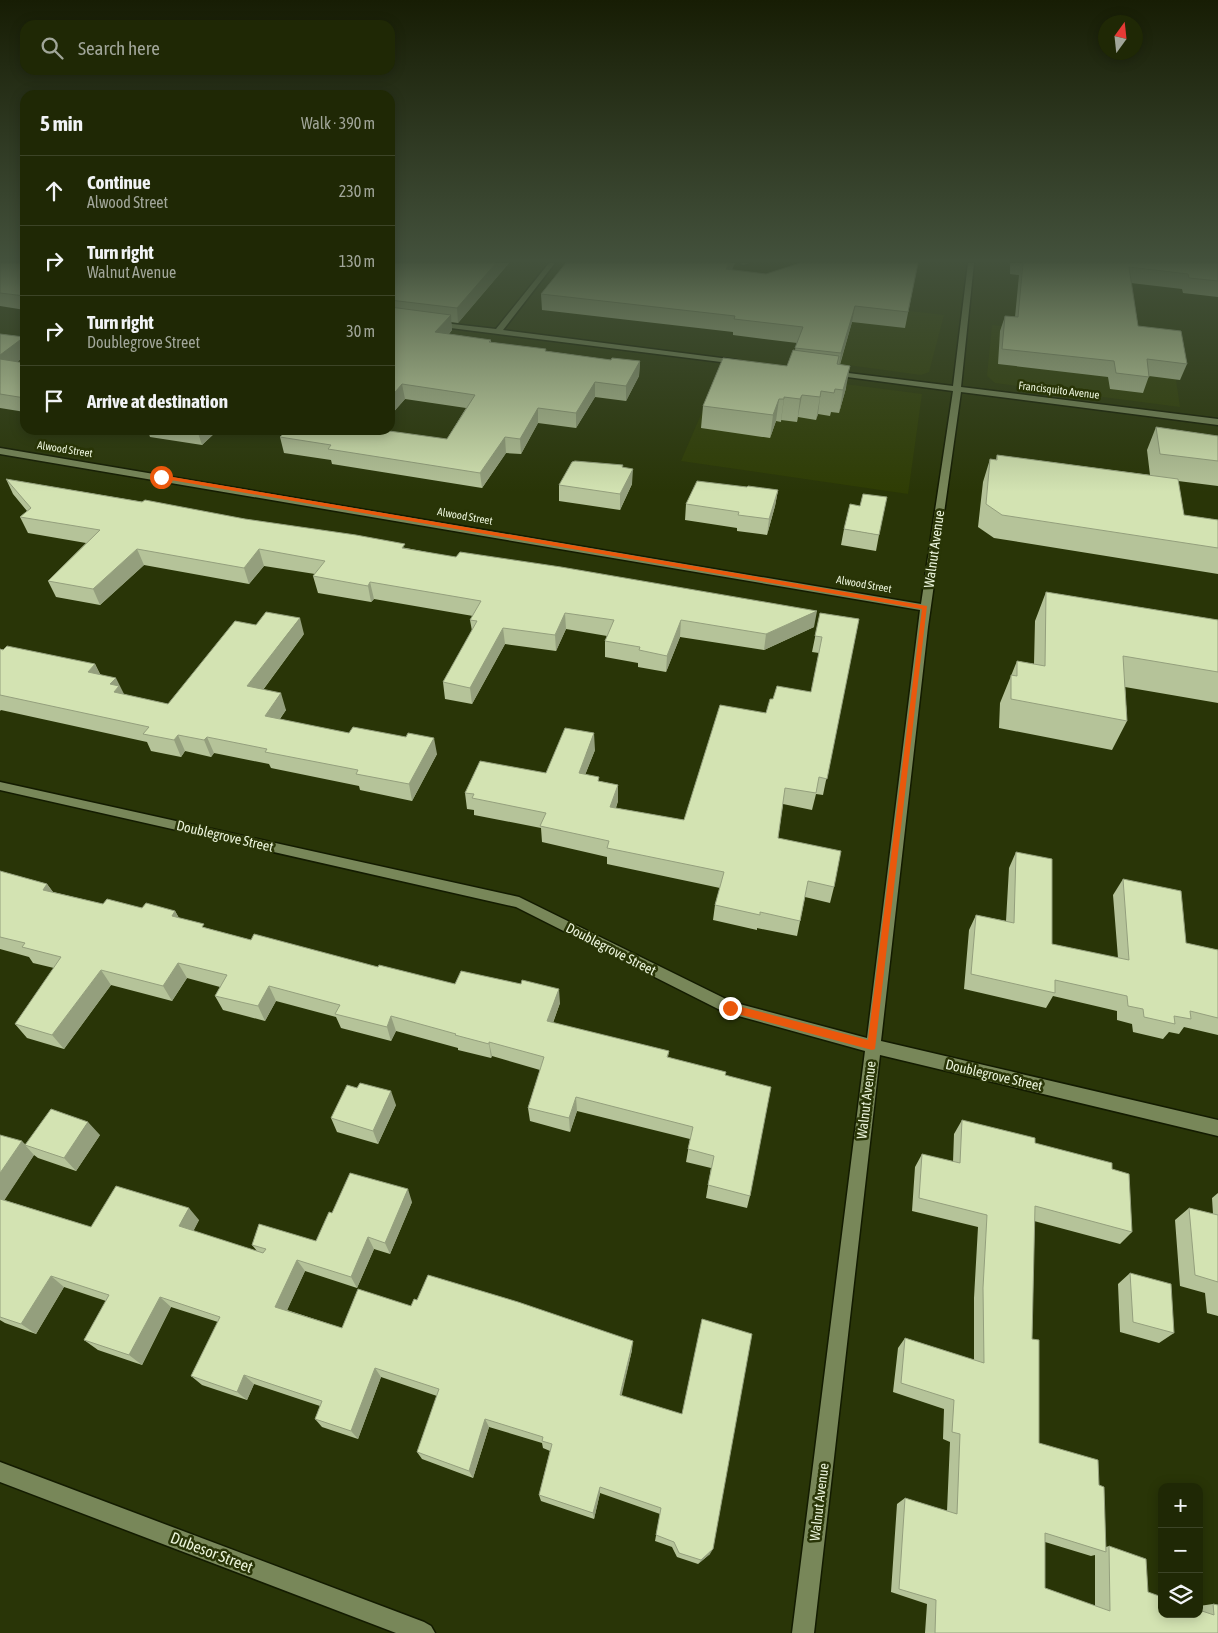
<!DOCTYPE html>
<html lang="en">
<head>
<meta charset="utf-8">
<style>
	:root { --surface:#1f2805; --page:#2c3413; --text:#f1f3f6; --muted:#a1a69a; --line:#3c4427 }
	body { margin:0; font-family:"Asap Condensed",sans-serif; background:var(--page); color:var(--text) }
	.controls { position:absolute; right:15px; bottom:15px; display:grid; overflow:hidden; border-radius:10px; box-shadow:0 2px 12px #0003 }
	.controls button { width:45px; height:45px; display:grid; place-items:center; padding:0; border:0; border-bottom:1px solid var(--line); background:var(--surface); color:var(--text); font:25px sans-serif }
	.compass { position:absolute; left:1098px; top:15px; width:45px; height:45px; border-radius:50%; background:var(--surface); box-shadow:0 2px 12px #0003; rotate:15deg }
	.stop { position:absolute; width:15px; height:15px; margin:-11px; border:4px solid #ea580c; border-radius:50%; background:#fff }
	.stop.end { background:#ea580c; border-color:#fff; box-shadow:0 1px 5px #0008 }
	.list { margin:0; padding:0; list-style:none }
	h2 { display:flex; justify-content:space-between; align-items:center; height:65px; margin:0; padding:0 20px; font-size:21px }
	h2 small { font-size:16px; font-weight:400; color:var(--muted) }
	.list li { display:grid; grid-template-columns:32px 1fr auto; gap:15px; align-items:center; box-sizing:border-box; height:70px; padding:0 20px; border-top:1px solid var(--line) }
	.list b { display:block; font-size:19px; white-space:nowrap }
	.list p { margin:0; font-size:16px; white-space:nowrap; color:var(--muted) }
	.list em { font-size:16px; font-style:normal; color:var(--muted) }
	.icon { flex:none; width:28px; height:28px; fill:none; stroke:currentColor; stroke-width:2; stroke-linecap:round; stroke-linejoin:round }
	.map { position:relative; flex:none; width:1218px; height:1633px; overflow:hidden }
	.search { position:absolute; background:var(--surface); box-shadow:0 2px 12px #0003; left:20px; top:20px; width:375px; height:55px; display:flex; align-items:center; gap:12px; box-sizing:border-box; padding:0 18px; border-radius:15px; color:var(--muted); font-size:19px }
	.panel { position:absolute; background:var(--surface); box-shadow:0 2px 12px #0003; left:20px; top:90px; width:375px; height:345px; border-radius:15px }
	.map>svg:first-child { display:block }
	.built { fill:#2f3d04 }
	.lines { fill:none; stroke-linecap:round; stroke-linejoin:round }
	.minor-casing { stroke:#131b00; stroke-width:3 }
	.minor { fill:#788759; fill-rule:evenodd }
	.wall { fill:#b5c399; fill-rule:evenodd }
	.shaded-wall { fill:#949f7d }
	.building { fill:#d3e3b2; stroke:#949f7d }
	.route { fill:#ea580c }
	.labels { text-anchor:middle; stroke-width:5; stroke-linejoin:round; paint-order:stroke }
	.far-street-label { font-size:11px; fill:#ebf4db; stroke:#293507 }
	.street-label { font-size:14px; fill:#ebf4db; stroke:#293507 }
	.near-street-label { font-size:16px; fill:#ebf4db; stroke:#293507 }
</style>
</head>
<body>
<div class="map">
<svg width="1218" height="1633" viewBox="0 0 1218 1633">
	<rect width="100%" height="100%" fill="#293507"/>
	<path class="built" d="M 816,300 L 944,315 L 929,372 L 921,375 L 796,358 Z
		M 992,325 L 1171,346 L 1180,407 L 995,383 L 987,376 Z
		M 721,368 L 922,394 L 908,494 L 681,461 Z"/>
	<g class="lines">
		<g class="minor-casing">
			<path id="minor" d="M 549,263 L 555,263 L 503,330 L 737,360 L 741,362 L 737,364 L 435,326 L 431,324 L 435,322 L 496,329 Z
				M 740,263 L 750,263 L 743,265 Z
				M 968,263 L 974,263 L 961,387 L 1218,419 L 1218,425 L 961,392 L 928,627 L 881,1041 L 1218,1120 L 1218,1136 L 880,1055 L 814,1633 L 792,1633 L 865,1051 L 724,1012 L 516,907 L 0,790 L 0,782 L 519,897 L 732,1002 L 867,1038 L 920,610 L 0,454 L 0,448 L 921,604 L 953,391 L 832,375 L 828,373 L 832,371 L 953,386 Z
				M 0,1462 L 424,1622 L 431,1626 L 435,1633 L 396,1633 L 0,1482 Z"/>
		</g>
		<use href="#minor" class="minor"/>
	</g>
	<path class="wall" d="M 0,263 L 25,263 L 25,310 L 0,306 Z
		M 390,263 L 509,263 L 458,323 L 451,322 L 452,330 L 449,334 L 491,340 L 491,342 L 546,351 L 611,360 L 640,361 L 639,376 L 626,401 L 595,397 L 576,428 L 538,423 L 521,454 L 506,453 L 482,488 L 332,464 L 331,460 L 284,453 L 280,437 L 447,439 L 466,408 L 405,399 L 390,416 Z
		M 566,263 L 735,263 L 731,270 L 766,274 L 918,263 L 905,328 L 852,322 L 840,365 L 846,388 L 839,413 L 831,412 L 830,416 L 818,414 L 816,420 L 798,417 L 797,422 L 781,420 L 781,422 L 776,421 L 770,438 L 701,428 L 703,406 L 787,366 L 795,350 L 797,343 L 733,335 L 733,332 L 542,310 L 541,294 Z
		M 1010,263 L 1218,263 L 1218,297 L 1183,293 L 1182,289 L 1131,283 L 1138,326 L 1187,364 L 1180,380 L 1149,376 L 1143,393 L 1110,389 L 1108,377 L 998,364 L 1000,331 L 1005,316 L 1015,317 L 1019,275 L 1010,274 Z
		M 0,334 L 24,337 L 25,339 L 25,356 L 17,362 L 25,363 L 25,412 L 0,408 Z
		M 1156,427 L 1218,436 L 1218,486 L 1178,481 L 1184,515 L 1218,520 L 1218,574 L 994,538 L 978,527 L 983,482 L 990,459 L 996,460 L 997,455 L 1150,475 L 1147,450 Z
		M 127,430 L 218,430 L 202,445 L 150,437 L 149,434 Z
		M 623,467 L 632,484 L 620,510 L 559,501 L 559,485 Z
		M 6,479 L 245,519 L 406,548 L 814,627 L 764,650 L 680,637 L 666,672 L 638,667 L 638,663 L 605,657 L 605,641 L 607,636 L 566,629 L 556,651 L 505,644 L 472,704 L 445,699 L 443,682 L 472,631 L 470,620 L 473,616 L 374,599 L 371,602 L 318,593 L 313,576 L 315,574 L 264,566 L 249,584 L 144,565 L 100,605 L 56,597 L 48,581 L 86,543 L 28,533 L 20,517 L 27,511 L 13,494 Z
		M 747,487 L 778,490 L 775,506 L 767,535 L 737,531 L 737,528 L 685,520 L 686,504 Z
		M 844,529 L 879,535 L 876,551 L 841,545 Z
		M 1046,592 L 1218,620 L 1218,703 L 1125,687 L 1127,721 L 1112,750 L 999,728 L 1000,703 L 1017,661 L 1034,664 L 1035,621 Z
		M 820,613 L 859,619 L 823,795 L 816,794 L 812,810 L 783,804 L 778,838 L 834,887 L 830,903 L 805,897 L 797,936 L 757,928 L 757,930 L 713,920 L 715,905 L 720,888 L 607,864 L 607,857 L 542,842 L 541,828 L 474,815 L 474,810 L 467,809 L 465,793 L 546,773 L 595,750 L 585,775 L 599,781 L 618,785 L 618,801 L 616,808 L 684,820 L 766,713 L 773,699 L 811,692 L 819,653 L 812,652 Z
		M 304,634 L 263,690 L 286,710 L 280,719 L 437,754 L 412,801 L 360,790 L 359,786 L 271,768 L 269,764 L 214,753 L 211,757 L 185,751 L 181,757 L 151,751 L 147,742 L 1,710 L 0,711 L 0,649 L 95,664 L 100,674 L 123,694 L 168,704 Z
		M 1016,852 L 1052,944 L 1118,958 L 1113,895 L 1123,879 L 1186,943 L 1218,950 L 1218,1035 L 1184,1027 L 1179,1034 L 1169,1032 L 1163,1039 L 1133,1032 L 1132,1024 L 1117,1020 L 1117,1011 L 1053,996 L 1046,1008 L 964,989 L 969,930 L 976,915 L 1006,921 L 1009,868 Z
		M 0,871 L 47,884 L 53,892 L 103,904 L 175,911 L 179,918 L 206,928 L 251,940 L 455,984 L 560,1003 L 553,1023 L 669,1051 L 668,1057 L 725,1075 L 750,1196 L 747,1208 L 706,1198 L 711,1168 L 686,1162 L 690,1139 L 577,1111 L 570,1132 L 530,1121 L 528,1108 L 540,1070 L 492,1056 L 491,1058 L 458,1050 L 458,1048 L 396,1031 L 391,1041 L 341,1028 L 336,1017 L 276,1001 L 265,1021 L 223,1010 L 215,996 L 220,987 L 187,978 L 172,1001 L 111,985 L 64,1049 L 27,1038 L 15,1024 L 54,968 L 33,963 L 29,957 L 0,949 Z
		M 396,1105 L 378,1144 L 337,1132 L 331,1118 Z
		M 962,1120 L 1035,1143 L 1112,1169 L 1132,1232 L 1120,1244 L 1034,1221 L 1032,1339 L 1039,1443 L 1099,1485 L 1106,1547 L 1109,1546 L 1148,1592 L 1199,1614 L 1199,1606 L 1213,1604 L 1218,1633 L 925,1633 L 927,1604 L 891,1592 L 897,1504 L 905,1498 L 947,1511 L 950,1442 L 943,1439 L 944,1409 L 893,1392 L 898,1348 L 905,1338 L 974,1360 L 974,1298 L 978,1227 L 912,1211 L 915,1167 L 922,1154 L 953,1162 L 954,1134 ZM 1045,1542 L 1091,1556 L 1095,1555 L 1095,1606 L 1045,1588 Z
		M 0,1135 L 26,1145 L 100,1135 L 76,1171 L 38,1158 L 34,1155 L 4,1200 L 91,1227 L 199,1220 L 193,1231 L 257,1251 L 252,1245 L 316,1241 L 332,1213 L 412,1202 L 390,1254 L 374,1249 L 357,1288 L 305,1271 L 287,1310 L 342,1328 L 411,1306 L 632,1350 L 621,1395 L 710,1554 L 698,1564 L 677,1557 L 672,1547 L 655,1541 L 660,1514 L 600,1493 L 594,1519 L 541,1501 L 539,1495 L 550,1451 L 543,1448 L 542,1443 L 489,1427 L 473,1478 L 422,1459 L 417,1452 L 437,1396 L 381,1377 L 358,1439 L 322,1427 L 315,1419 L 320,1406 L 254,1384 L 247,1400 L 202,1385 L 191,1376 L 218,1322 L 171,1307 L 142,1365 L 98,1350 L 84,1340 L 106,1301 L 64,1287 L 36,1334 L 5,1323 L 0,1320 Z
		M 1218,1193 L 1218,1316 L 1207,1313 L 1205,1293 L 1180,1286 L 1175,1220 L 1189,1208 L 1213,1214 L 1212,1198 Z
		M 1130,1273 L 1174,1333 L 1159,1343 L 1120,1332 L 1118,1284 Z"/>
	<path class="shaded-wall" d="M 496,263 L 509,263 L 458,323 L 457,308 Z
		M 729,263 L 735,263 L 725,285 L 726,269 Z
		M 855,306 L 852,322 L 838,370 L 841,353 Z
		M 451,315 L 452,330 L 437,347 L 435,332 Z
		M 24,337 L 25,356 L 1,374 L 0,371 L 0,355 Z
		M 640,361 L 639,376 L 626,401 L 626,386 Z
		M 850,366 L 846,388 L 839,413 L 843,390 Z
		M 595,382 L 595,397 L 576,428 L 576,413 Z
		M 402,384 L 405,399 L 390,416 L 390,398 Z
		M 821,391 L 818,414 L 816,420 L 820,397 Z
		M 802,395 L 798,417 L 797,422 L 800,399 Z
		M 784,397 L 781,420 L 781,422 L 784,399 Z
		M 779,399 L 776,421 L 770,438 L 773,415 Z
		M 538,408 L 538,423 L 521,454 L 520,439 Z
		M 197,430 L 218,430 L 202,445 Z
		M 505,437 L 506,453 L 482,488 L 480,473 Z
		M 633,469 L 632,484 L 620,510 L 620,494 Z
		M 778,490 L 775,506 L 767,535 L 769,519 Z
		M 137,549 L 144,565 L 100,605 L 93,589 Z
		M 259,549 L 264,566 L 249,584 L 244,568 Z
		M 370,582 L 374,599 L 371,602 L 368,586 Z
		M 817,611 L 814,627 L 764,650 L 766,634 Z
		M 565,613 L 566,629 L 556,651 L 555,635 Z
		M 300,618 L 304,634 L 253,703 L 247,686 Z
		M 681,620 L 680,637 L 666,672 L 667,656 Z
		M 503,628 L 505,644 L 472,704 L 470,688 Z
		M 95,664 L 103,680 L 88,672 Z
		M 116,678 L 124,694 L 122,708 L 110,684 Z
		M 281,693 L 286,710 L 270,732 L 265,716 Z
		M 594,733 L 595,750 L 579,790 L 579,773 Z
		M 178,735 L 185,751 L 181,757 L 174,740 Z
		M 207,737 L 214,753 L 211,757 L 204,740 Z
		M 434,738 L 437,754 L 412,801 L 409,784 Z
		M 618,785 L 618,801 L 610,823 L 610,807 Z
		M 47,884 L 58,899 L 43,890 Z
		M 175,911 L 184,927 L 172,916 Z
		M 178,963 L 187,978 L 172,1001 L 163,986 Z
		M 101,970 L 111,985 L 64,1049 L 52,1035 Z
		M 269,986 L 276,1001 L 265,1021 L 258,1006 Z
		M 559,989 L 560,1003 L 548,1036 L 547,1021 Z
		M 391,1016 L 396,1031 L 391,1041 L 387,1027 Z
		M 489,1042 L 492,1056 L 491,1058 L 489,1044 Z
		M 391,1091 L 396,1105 L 378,1144 L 373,1131 Z
		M 576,1097 L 577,1111 L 570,1132 L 569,1118 Z
		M 88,1122 L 100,1135 L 76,1171 L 64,1158 Z
		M 22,1141 L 27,1146 L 25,1145 L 34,1155 L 0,1207 L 0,1173 Z
		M 408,1189 L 412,1202 L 390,1254 L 385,1243 Z
		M 189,1208 L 199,1220 L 190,1238 L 179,1226 Z
		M 368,1237 L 374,1249 L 357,1288 L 351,1277 Z
		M 297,1260 L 305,1271 L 284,1317 L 275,1307 Z
		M 51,1276 L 64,1287 L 36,1334 L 21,1324 Z
		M 160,1297 L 171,1307 L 142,1365 L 129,1355 Z
		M 633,1341 L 632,1350 L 620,1403 L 620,1395 Z
		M 375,1368 L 381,1377 L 358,1439 L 351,1431 Z
		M 244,1375 L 254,1384 L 247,1400 L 237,1392 Z
		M 485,1419 L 489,1427 L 473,1478 L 469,1471 Z
		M 600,1487 L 600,1493 L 594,1519 L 593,1513 Z
		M 713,1549 L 710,1554 L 698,1564 L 701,1560 Z"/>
	<path class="building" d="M 0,263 L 25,263 L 25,296 L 0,293 Z
		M 390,263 L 496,263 L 457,308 L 390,300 Z
		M 566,263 L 729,263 L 726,269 L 766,274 L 800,263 L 918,263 L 908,312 L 855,306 L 841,353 L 795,348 L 803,327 L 734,319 L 735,316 L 541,294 Z
		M 1023,263 L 1218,263 L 1218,281 L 1189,278 L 1188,274 L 1129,267 L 1138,326 L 1181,331 L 1187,364 L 1147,359 L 1149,377 L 1116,373 L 1114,361 L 1002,349 L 1005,316 L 1018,317 Z
		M 390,307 L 451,315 L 435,332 L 491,340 L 489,342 L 546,349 L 545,351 L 611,360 L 612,358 L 640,361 L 626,386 L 595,382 L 576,413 L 538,408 L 520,439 L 505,437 L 480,473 L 328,449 L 331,445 L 280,437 L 287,430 L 382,430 L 447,439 L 475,395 L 402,384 L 390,398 Z
		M 0,334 L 24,337 L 0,355 Z
		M 793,350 L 839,356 L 837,364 L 850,366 L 843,390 L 835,389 L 834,393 L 821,391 L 820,397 L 802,395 L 800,399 L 784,397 L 784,399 L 779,399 L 773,415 L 703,406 L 723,358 L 787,366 Z
		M 0,359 L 25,363 L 25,398 L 0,394 Z
		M 1156,427 L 1218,436 L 1218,461 L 1160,454 Z
		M 997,455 L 1178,479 L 1184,515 L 1218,520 L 1218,548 L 1002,515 L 986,504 L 990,459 L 997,460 Z
		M 575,461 L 623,465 L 622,467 L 633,469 L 620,494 L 559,485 L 572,462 Z
		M 6,479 L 142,502 L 145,500 L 245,519 L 356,535 L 405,544 L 402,548 L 456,557 L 460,552 L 561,567 L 817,611 L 766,634 L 681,620 L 667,656 L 639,650 L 640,647 L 605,641 L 614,620 L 565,613 L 555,635 L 503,628 L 470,688 L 443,682 L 477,621 L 470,620 L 481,601 L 370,582 L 368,586 L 313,576 L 325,561 L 259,549 L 244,568 L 137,549 L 93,589 L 48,581 L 100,530 L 20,517 L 31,508 Z
		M 697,481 L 747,487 L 748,486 L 778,490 L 769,519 L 738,515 L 739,512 L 686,504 Z
		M 863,494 L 887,497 L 879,535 L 844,529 L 850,504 L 860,506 Z
		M 1046,592 L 1218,620 L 1218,672 L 1123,656 L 1127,721 L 1011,699 L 1011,675 L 1017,676 L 1017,661 L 1045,666 Z
		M 266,612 L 300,618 L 247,686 L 281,693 L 265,716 L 349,733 L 353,727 L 406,737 L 408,733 L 434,738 L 409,784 L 356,774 L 358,770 L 265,752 L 267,749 L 207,737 L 204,740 L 178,735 L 174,740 L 143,734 L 149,727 L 0,695 L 0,649 L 3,650 L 7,646 L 95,664 L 88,672 L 116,678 L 110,684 L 119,686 L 114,692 L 168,704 L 235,621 L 256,625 Z
		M 820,613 L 859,619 L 827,779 L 819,777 L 816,793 L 785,788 L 778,838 L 841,851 L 834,887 L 808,881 L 800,921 L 760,912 L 760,915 L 715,905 L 724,872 L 607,848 L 609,841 L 540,826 L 546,813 L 472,798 L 474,794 L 465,793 L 480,761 L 546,773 L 565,728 L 594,733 L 579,773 L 599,777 L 598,781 L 618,785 L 610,807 L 684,820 L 720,705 L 766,713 L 770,699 L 773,699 L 777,686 L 811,692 L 822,637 L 815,636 Z
		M 1016,852 L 1052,859 L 1052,944 L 1129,960 L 1123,879 L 1181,891 L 1186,943 L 1218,950 L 1218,1018 L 1190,1011 L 1191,1019 L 1174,1016 L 1175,1024 L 1144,1017 L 1143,1009 L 1128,1006 L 1127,996 L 1055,980 L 1055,993 L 971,974 L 976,915 L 1014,923 Z
		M 0,871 L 47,884 L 43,890 L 103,904 L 107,899 L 142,908 L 146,903 L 175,911 L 172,916 L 204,924 L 202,927 L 251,940 L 254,934 L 378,967 L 379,965 L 455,984 L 461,971 L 521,984 L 522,980 L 559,989 L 547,1021 L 669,1051 L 667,1057 L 726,1072 L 725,1075 L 771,1087 L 750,1196 L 708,1185 L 714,1156 L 688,1149 L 693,1127 L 576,1097 L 569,1118 L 528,1108 L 544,1057 L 489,1042 L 489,1044 L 455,1035 L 456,1034 L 391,1016 L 387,1027 L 335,1014 L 340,1005 L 269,986 L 258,1006 L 215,996 L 227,975 L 178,963 L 163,986 L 101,970 L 52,1035 L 15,1024 L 61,957 L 22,947 L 25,943 L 0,937 Z
		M 360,1083 L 391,1091 L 373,1131 L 331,1118 L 347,1085 L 357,1088 Z
		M 51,1109 L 88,1122 L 64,1158 L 25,1145 Z
		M 962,1120 L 1035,1138 L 1035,1143 L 1112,1163 L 1112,1169 L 1129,1174 L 1132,1232 L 1035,1206 L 1032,1339 L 1039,1340 L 1039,1443 L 1098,1460 L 1099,1485 L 1104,1487 L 1106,1552 L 1045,1533 L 1045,1588 L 1110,1611 L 1109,1546 L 1146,1559 L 1148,1592 L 1162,1597 L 1162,1614 L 1199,1614 L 1199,1610 L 1214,1615 L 1213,1604 L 1218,1605 L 1218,1633 L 935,1633 L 936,1600 L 899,1589 L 905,1498 L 957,1514 L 960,1434 L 952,1432 L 954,1400 L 901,1383 L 905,1338 L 984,1363 L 983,1288 L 987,1215 L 919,1198 L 922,1154 L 960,1163 Z
		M 0,1135 L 22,1141 L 0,1173 Z
		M 350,1173 L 408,1189 L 385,1243 L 368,1237 L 351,1277 L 297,1260 L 275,1307 L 342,1328 L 358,1289 L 411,1306 L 414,1299 L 417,1300 L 428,1275 L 518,1302 L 633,1341 L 620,1395 L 682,1414 L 702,1319 L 752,1334 L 713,1549 L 701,1560 L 679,1553 L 674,1542 L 656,1535 L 661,1508 L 600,1487 L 593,1513 L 539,1495 L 552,1444 L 542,1441 L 543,1437 L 485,1419 L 469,1471 L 417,1452 L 439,1389 L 375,1368 L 351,1431 L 315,1419 L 322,1401 L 244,1375 L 237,1392 L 191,1376 L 220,1317 L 160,1297 L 129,1355 L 84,1340 L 109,1295 L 51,1276 L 21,1324 L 0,1317 L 0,1199 L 91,1227 L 116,1186 L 189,1208 L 179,1226 L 263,1253 L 266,1249 L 252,1245 L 259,1224 L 316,1241 L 329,1212 L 332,1213 Z
		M 1189,1208 L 1218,1215 L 1218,1282 L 1195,1275 Z
		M 1130,1273 L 1171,1284 L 1174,1333 L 1133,1322 Z"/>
	<linearGradient id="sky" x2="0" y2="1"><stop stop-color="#171d04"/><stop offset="0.53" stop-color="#43513c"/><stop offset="1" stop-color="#43513c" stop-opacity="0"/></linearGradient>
	<rect width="1218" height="492" fill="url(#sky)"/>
	<path class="route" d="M 161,475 L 927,606 L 875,1049 L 872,1050 L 730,1012 L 725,1008 L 730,1004 L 868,1040 L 922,609 L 159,478 Z"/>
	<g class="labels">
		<g class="far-street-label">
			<text transform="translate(1059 390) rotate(7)" y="4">Francisquito Avenue</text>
			<text transform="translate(65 449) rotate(9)" y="4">Alwood Street</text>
			<text transform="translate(465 516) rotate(10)" y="4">Alwood Street</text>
			<text transform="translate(864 584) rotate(10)" y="4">Alwood Street</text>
		</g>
		<g class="street-label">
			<text transform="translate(934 549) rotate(-82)" y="5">Walnut Avenue</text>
			<text transform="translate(225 836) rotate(13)" y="5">Doublegrove Street</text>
			<text transform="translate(611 949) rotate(27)" y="5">Doublegrove Street</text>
			<text transform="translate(994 1075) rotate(13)" y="5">Doublegrove Street</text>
			<text transform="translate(866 1100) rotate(-83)" y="5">Walnut Avenue</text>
			<text transform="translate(819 1502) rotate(-83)" y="5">Walnut Avenue</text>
		</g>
		<g class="near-street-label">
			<text transform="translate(212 1552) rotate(21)" y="6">Dubesor Street</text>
		</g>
	</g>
</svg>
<div class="controls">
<button>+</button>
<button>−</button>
<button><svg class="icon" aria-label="layers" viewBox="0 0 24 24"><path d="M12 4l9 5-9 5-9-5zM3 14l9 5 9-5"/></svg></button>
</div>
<svg class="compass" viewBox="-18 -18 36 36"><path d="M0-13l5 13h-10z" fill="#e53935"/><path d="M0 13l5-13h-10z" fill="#a1a69a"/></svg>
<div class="stop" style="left:161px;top:477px"></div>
<div class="stop end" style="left:730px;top:1008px"></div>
<div class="search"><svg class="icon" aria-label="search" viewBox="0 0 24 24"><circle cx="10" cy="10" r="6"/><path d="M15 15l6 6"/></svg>Search here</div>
<section class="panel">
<h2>5 min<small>Walk · 390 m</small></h2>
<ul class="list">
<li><svg class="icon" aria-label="ahead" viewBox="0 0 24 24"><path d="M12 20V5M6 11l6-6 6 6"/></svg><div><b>Continue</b><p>Alwood Street</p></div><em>230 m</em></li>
<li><svg class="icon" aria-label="right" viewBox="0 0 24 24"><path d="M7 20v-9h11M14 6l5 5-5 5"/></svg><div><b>Turn right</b><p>Walnut Avenue</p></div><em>130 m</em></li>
<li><svg class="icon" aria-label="right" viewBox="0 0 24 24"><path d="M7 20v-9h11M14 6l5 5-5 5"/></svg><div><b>Turn right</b><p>Doublegrove Street</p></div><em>30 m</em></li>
<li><svg class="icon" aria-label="arrive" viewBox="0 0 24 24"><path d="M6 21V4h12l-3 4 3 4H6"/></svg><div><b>Arrive at destination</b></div></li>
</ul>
</section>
</div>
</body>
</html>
